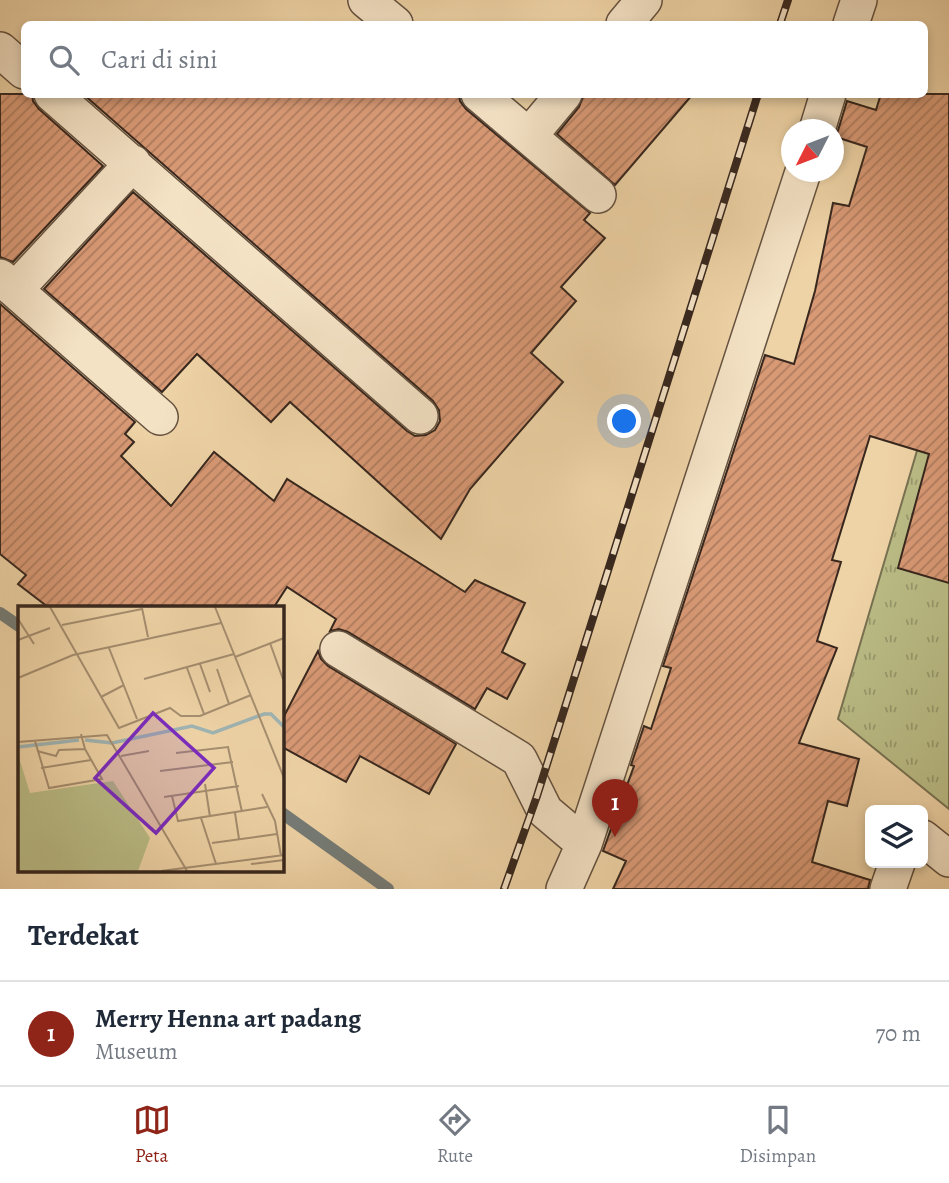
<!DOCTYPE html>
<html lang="id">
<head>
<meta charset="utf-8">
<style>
	:root { --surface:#fff; --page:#f2f2f3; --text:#1f2937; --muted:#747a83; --line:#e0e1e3; --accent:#8f2418 }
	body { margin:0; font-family:Alegreya,serif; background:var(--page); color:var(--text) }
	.controls { position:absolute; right:21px; bottom:21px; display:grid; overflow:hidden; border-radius:10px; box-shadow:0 4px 10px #0003 }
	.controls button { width:63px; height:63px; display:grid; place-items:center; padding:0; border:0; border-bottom:2px solid var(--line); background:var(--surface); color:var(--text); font:35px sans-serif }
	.compass { position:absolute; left:781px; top:119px; width:63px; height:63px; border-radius:50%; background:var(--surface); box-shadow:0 4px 10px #0003; rotate:228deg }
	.you { position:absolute; left:625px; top:422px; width:24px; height:24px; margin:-18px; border:5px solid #fff; border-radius:50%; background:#1a73e8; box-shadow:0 0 0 10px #1a73e833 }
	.badge { display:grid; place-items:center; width:46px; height:46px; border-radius:50%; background:var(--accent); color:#fff; font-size:23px; font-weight:700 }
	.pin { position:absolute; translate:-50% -58px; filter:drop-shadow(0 2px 4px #0008) }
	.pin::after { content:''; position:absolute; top:37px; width:24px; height:21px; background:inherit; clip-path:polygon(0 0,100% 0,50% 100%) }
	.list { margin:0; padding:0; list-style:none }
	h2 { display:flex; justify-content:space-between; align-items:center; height:91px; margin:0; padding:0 28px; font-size:30px }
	h2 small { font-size:23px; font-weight:400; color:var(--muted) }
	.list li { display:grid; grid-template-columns:46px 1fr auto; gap:21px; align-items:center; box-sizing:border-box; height:105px; padding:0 28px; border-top:2px solid var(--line) }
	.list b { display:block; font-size:26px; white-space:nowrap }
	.list p { margin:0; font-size:23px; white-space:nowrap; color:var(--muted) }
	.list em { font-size:23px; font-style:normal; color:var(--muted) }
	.icon { flex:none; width:38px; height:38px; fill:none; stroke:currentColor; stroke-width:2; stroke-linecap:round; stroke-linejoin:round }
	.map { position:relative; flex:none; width:949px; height:889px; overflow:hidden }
	.search { position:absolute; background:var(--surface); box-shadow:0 4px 10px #0003; left:21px; right:21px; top:21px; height:77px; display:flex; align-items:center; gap:18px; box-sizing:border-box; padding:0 24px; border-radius:10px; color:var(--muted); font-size:26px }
	.sheet { height:196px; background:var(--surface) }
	nav { display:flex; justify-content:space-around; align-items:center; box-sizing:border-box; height:98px; border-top:2px solid var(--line); background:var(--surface); font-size:19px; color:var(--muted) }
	nav a { display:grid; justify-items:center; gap:4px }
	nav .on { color:var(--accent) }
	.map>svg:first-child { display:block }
	.grass { fill:url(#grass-tufts); stroke:#787252; stroke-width:2 }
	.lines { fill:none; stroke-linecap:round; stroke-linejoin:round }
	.stream { stroke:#757c77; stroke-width:12 }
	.building { fill:url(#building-hatch); stroke:#37271e; stroke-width:2 }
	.street-casing { stroke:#655240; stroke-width:38 }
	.street { stroke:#f4e2c5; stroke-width:35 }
	.rail-casing { stroke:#37271e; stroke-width:8 }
	.rail { stroke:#f4e2c5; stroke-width:5; stroke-dasharray:16; stroke-linecap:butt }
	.inset-river { fill:none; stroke:#9fb4b3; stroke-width:3.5 }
	.inset-road { fill:none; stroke:#a58e70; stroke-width:2 }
	.view { fill:#7b2cbf; fill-opacity:0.15; stroke:#7b2cbf; stroke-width:3.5 }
	.inset-edge { fill:none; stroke:#37271e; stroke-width:3.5 }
</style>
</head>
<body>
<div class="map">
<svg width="949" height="889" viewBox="0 0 949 889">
	<defs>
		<pattern id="grass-tufts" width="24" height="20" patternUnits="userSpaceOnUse" patternTransform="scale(1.75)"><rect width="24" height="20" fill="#babc86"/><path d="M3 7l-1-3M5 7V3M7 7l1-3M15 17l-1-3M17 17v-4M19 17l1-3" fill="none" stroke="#98996d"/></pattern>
		<pattern id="building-hatch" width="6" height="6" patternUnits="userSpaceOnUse" patternTransform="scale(1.75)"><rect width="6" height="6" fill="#d89975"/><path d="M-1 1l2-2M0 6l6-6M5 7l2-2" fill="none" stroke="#b07d5f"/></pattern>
	</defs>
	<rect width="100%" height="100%" fill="#eed3a6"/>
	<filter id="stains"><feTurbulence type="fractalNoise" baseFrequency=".00286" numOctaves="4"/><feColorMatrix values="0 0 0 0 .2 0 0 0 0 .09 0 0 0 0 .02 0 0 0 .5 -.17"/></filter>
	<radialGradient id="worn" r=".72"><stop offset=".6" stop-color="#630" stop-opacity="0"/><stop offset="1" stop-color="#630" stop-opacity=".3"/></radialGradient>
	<path class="grass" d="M 949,342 L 949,809 L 838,719 Z"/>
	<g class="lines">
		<path class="stream" d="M 0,613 L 19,626
			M 282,813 L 388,889"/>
	</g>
	<path class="building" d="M 0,94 L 32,94 L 33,101 L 39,109 L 103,166 L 13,262 L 0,257 Z
		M 83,94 L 459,94 L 460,101 L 466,109 L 590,213 L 584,220 L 605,238 L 561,287 L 576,301 L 531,353 L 563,382 L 470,489 L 441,539 L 290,402 L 271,422 L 197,354 L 162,392 L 44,289 L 133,192 L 407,431 L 415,436 L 426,435 L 435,430 L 440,421 L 439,410 L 433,401 Z
		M 584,94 L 693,94 L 615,185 L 557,134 L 579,107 Z
		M 881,94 L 949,94 L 949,583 L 898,568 L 929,454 L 870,436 L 832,560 L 841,562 L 817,641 L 837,648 L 799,743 L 859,759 L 847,806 L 828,801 L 812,862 L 870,880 L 868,889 L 613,889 L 626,861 L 603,851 L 634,766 L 631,765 L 644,726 L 651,729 L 671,668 L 663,666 L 765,355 L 794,364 L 815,291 L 833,203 L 849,206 L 867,147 L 836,137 L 847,101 L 876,110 Z
		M 0,304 L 135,422 L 125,434 L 134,442 L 121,456 L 171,506 L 214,452 L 274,501 L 287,479 L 465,592 L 475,580 L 525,603 L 502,652 L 525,664 L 507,699 L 487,688 L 475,709 L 348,632 L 339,629 L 330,631 L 336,619 L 287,587 L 274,607 L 48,607 L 18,584 L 26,575 L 0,554 Z
		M 318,651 L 321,659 L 328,666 L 456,744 L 429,794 L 360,756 L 346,782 L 282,747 L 282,720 Z"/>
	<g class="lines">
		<g class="street-casing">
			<path id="street" d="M 366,0 L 395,24
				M 624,24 L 644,0
				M 851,24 L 859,0
				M 0,50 L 24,71
				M 52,94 L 420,416
				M 479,94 L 598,195
				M 817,130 L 828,94
				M 529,136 L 564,94
				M 0,277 L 160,417
				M 15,290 L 133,163
				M 338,649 L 519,759 L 545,811 L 584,844
				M 923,838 L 949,859
				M 564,889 L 584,844 L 803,172
				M 888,889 L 897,863"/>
		</g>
		<use href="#street" class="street"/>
		<g class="rail-casing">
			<path id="rail" d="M 780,24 L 788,0
				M 504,889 L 537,796 L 758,94"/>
		</g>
		<use href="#rail" class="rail"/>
	</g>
	<g transform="translate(18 606)">
		<rect width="266" height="266" fill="#eed3a6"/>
		<path d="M 0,148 L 12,187 L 95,175 L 132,232 L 120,265 L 0,265 Z" fill="#babc86"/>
		<path class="inset-river" d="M 67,134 L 94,137 L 174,120 L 195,127 L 246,108 L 253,108 L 266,121M 0,141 L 61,134"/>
		<path class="inset-road" d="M 32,1 L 101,122 L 152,102 L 163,110 L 182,110 L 233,89M 197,1 L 266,172M 124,2 L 130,31M 0,13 L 16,38M 44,19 L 124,3M 0,34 L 32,22M 252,37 L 266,76M 91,42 L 119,113M 217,51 L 266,32M 182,58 L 192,86M 169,62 L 186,108M 199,63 L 211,98M 0,72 L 55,49 L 203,17M 126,73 L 216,48M 83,91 L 106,79M 17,135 L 31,182 L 84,173 L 67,143M 0,136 L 89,129 L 169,265M 19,145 L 38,150 L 41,144 L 67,143 L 63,128M 158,147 L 210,141 L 224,206M 103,150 L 131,145M 23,162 L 73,154M 142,165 L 215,156M 187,178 L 192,211M 244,188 L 257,215 L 263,250M 154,190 L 160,215 L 249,201M 146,191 L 221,180M 217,207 L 221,233M 183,212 L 198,258M 194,237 L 259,228M 233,258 L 266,254M 143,265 L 266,249"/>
		<path class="view" d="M 135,107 L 196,162 L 138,227 L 77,172 Z"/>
		<rect width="266" height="266" class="inset-edge"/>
	</g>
	<rect width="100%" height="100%" filter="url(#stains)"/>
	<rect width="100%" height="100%" fill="url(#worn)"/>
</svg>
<div class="controls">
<button><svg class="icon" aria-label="layers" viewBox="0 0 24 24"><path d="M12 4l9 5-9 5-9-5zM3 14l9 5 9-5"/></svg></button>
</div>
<svg class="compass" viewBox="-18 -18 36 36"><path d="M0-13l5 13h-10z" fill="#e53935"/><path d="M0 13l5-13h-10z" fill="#747a83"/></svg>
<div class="you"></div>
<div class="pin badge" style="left:615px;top:837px">1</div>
<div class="search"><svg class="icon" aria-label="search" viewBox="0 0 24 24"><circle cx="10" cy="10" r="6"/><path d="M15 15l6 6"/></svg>Cari di sini</div>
</div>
<section class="sheet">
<h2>Terdekat<small></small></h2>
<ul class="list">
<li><span class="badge">1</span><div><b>Merry Henna art padang</b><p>Museum</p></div><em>70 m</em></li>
</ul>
</section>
<nav>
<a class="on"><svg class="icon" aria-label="map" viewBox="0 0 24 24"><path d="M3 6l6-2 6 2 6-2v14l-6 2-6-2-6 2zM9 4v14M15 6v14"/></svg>Peta</a>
<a><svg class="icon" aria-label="directions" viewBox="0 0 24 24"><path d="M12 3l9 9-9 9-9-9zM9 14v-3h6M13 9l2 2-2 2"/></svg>Rute</a>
<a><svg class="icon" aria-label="saved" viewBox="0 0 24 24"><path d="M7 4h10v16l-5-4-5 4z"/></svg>Disimpan</a>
</nav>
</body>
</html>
